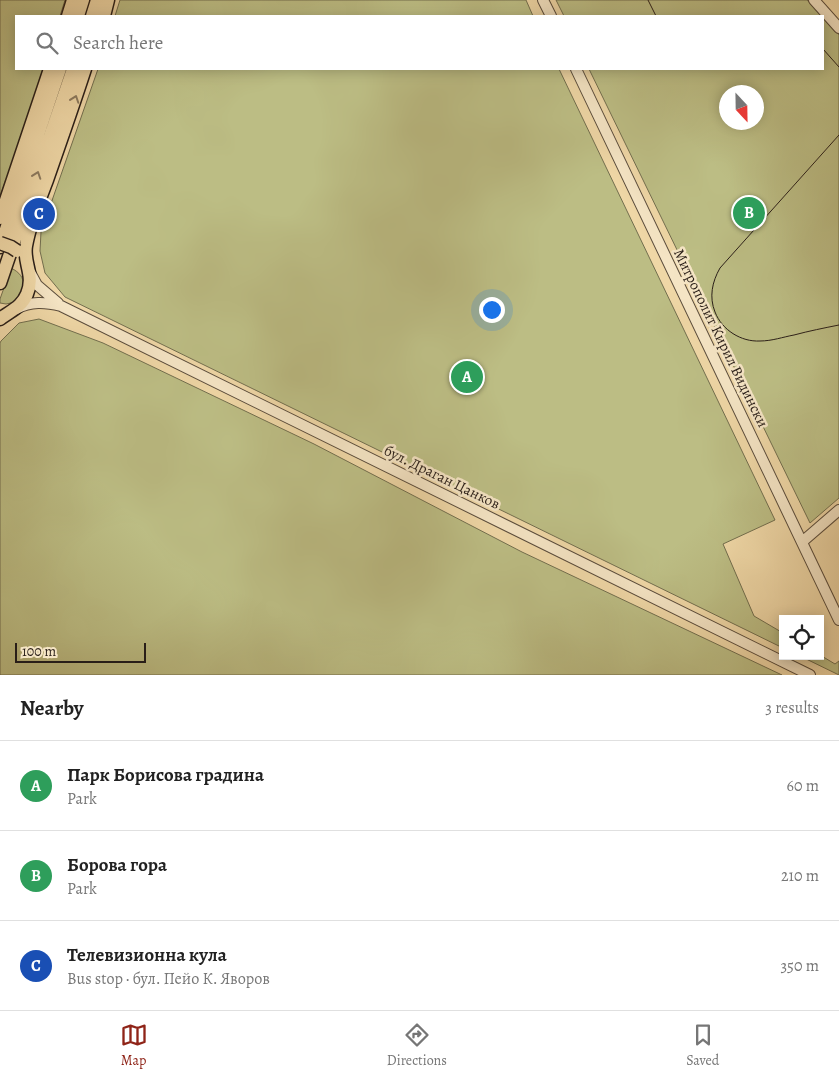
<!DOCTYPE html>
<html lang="en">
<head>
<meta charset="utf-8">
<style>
	:root { --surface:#fff; --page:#f6f6f6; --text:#222; --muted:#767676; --line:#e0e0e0; --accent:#8f2418 }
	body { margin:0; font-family:Alegreya,serif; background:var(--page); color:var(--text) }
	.controls { position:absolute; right:15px; bottom:15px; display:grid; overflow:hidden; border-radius:0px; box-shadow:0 2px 12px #0003 }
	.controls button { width:45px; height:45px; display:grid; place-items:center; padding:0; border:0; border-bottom:1px solid var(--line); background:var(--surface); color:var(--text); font:25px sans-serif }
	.compass { position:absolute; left:719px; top:85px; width:45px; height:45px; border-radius:50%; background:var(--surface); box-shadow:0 2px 12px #0003; rotate:158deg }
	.scale { position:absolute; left:15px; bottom:12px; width:131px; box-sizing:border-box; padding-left:5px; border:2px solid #291e18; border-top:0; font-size:14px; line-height:18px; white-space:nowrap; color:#291e18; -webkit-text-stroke:4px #f5e5c5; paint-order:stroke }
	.you { position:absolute; left:491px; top:309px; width:18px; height:18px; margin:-12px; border:4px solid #fff; border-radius:50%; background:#1a73e8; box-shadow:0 0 0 8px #1a73e833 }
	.badge { display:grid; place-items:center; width:32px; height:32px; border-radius:50%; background:var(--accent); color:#fff; font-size:16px; font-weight:700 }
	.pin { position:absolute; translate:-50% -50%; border:2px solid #fff; box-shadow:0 1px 5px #0006 }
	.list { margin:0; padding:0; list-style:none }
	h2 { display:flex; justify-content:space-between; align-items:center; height:65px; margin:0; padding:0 20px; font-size:21px }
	h2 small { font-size:16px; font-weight:400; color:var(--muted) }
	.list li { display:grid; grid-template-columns:32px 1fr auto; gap:15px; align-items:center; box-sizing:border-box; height:90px; padding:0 20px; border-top:1px solid var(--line) }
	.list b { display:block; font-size:19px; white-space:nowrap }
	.list p { margin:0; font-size:16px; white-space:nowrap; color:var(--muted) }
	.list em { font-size:16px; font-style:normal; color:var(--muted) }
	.icon { flex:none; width:28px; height:28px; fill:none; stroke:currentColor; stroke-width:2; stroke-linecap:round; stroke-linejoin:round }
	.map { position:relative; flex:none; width:839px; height:675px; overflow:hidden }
	.search { position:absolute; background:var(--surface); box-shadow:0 2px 12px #0003; left:15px; right:15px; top:15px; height:55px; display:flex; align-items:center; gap:12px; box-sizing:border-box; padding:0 18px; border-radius:0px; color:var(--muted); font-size:19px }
	.sheet { height:335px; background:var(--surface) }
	nav { display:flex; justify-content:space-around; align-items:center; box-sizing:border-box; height:70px; border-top:1px solid var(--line); background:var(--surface); font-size:14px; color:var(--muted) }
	nav a { display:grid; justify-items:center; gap:2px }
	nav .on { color:var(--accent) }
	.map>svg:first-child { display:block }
	.green { fill:#bcbd84; stroke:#726e4e; fill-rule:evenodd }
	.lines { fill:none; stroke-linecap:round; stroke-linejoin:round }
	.minor-casing { stroke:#5a4c3c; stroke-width:12 }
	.major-casing { stroke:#291e18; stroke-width:15 }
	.minor { stroke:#f5e5c5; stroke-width:10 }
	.major { stroke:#efd7a6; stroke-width:12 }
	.tram { stroke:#291e18; stroke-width:1 }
	.major-bridge-casing { stroke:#291e18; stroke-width:15; stroke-linecap:butt }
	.major-bridge { stroke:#efd7a6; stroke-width:12 }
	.oneway { stroke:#8c7a5f }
	.labels { text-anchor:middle; stroke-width:5; stroke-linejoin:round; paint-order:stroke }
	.street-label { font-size:15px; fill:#291e18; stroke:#f5e5c5 }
</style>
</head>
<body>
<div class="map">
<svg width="839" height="675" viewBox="0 0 839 675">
	<rect width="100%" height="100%" fill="#efd7a6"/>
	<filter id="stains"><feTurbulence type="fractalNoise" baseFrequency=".004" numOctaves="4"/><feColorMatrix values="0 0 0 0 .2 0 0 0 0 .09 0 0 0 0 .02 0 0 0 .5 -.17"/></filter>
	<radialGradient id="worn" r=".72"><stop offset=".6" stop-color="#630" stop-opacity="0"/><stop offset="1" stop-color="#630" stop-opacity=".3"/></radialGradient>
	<path class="green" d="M 0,0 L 65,0 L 60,16 L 16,16 L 16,69 L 43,69 L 23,134 L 0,196 Z
		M 120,0 L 526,0 L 533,16 L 115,16 Z
		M 556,0 L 807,0 L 822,16 L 564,16 Z
		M 823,17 L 839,35 L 839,498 L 810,523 L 589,69 L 823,69 ZM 726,92 L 756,92 L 756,122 L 726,122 Z
		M 98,69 L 559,69 L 775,520 L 723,544 L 754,616 L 783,633 L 783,648 L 65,297 L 45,273 L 40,251 L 41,232 Z
		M 11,268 C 29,277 24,289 15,302 L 6,304 L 0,303 L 0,299 Z
		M 39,319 L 103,343 L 314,444 L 522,552 L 782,675 L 0,675 L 0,343 L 1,341 L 19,323 Z
		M 820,655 L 835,664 L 839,661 L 839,675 L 800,656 L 820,656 Z"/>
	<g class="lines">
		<g class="minor-casing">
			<path id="minor" d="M 543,0 L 551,16
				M 814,0 L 839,28
				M 576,69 L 839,620
				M 30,272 L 37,285 L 58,303
				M 16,309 C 31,301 45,302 61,306 L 810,675
				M 802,542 L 839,510"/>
		</g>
		<g class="major-casing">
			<path id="major" d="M 68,16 L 73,0
				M 78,16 L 83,0
				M 92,16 L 97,0
				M 104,16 L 108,0
				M 0,218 L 50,69
				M 0,247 L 60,69
				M 0,283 L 73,69
				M 0,319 C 10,311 22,307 27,294 C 35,275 23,263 26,246 C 30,223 39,201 47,180 C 60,143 73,106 85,69"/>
		</g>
		<use href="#minor" class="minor"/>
		<use href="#major" class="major"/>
		<path class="tram" d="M 648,0 L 656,16
			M 823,49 L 839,67
			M 839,135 L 720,268 C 712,282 709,297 715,312 C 722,330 741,342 760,341 C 772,341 783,337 794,335 C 809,331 824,328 839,325"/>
		<g class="major-bridge-casing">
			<path id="major-bridge" d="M 0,243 L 11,247 L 17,251"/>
		</g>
		<use href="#major-bridge" class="major-bridge"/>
	</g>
	<defs><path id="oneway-chevron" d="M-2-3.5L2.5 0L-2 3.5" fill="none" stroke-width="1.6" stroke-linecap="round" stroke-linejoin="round" transform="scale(1.25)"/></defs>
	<g class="oneway">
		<use href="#oneway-chevron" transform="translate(75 99) rotate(-71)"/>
		<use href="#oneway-chevron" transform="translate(37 175) rotate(-71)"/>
	</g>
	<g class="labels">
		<g class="street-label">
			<text transform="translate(721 338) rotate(64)" y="5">Митрополит Кирил Видински</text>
			<text transform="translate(442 477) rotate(26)" y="5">бул. Драган Цанков</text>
		</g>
	</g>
	<rect width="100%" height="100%" filter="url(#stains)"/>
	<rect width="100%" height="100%" fill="url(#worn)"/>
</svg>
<div class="controls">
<button><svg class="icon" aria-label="locate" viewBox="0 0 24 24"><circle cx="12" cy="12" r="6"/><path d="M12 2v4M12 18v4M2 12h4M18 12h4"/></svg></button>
</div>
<svg class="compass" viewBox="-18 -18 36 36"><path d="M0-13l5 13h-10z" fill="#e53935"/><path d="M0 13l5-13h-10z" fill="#767676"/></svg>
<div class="scale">100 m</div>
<div class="you"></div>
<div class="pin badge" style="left:467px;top:377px;background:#2e9e5b">A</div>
<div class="pin badge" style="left:749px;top:213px;background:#2e9e5b">B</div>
<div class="pin badge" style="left:39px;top:214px;background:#1a4fb4">C</div>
<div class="search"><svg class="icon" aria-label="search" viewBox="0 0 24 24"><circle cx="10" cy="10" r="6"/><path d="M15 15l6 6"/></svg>Search here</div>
</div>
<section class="sheet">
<h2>Nearby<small>3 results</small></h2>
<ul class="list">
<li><span class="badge" style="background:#2e9e5b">A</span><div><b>Парк Борисова градина</b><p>Park</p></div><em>60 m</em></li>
<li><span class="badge" style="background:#2e9e5b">B</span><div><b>Борова гора</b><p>Park</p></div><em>210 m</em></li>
<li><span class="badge" style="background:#1a4fb4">C</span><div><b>Телевизионна кула</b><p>Bus stop · бул. Пейо К. Яворов</p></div><em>350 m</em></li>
</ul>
</section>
<nav>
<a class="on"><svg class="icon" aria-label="map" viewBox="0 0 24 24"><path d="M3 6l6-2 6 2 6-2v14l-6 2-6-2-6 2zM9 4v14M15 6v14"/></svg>Map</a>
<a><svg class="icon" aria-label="directions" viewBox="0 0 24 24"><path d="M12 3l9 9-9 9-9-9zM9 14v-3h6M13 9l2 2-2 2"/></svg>Directions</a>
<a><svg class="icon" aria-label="saved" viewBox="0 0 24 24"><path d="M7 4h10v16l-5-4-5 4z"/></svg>Saved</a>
</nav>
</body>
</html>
